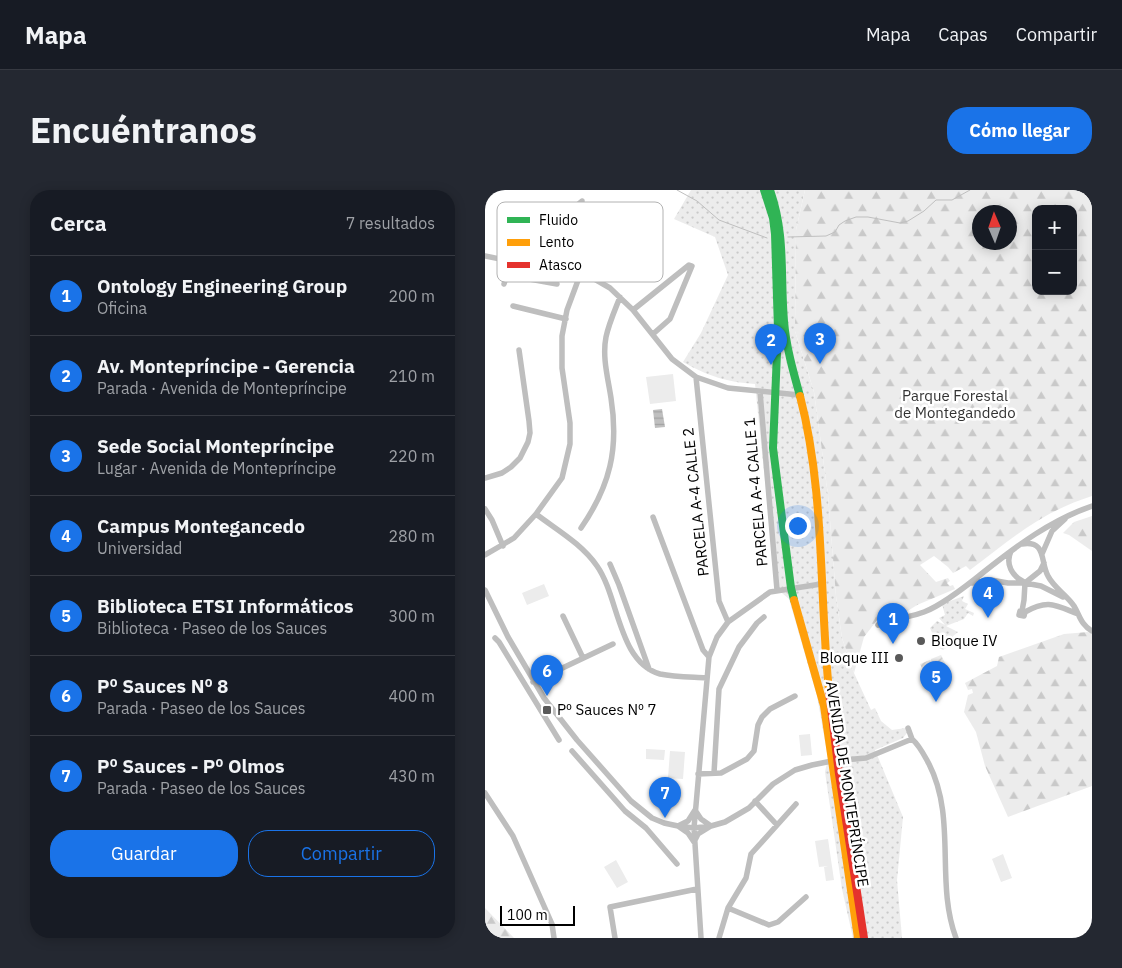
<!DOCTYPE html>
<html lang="es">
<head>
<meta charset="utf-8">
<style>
	:root { --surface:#171b24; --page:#242831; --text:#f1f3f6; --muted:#9ea1a6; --line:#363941; --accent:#1a73e8 }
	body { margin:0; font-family:"IBM Plex Sans",sans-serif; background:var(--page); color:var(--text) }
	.controls { position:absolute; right:15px; top:15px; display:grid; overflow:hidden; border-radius:10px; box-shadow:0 2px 12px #0003 }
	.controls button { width:45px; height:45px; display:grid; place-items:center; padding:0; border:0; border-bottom:1px solid var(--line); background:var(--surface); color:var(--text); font:25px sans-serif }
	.compass { position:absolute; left:487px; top:15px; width:45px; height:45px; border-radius:50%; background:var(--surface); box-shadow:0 2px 12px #0003; rotate:358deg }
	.scale { position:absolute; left:15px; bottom:12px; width:75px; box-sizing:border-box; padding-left:5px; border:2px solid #000; border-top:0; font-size:14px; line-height:18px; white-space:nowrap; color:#000; -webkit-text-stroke:4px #fff; paint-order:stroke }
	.you { position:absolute; left:312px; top:335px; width:18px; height:18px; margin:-12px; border:4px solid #fff; border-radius:50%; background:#1a73e8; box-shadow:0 0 0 8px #1a73e833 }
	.badge { display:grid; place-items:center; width:32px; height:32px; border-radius:50%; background:var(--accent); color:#fff; font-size:16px; font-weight:700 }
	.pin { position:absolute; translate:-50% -41px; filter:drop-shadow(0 1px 2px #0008) }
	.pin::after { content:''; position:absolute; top:26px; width:18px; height:15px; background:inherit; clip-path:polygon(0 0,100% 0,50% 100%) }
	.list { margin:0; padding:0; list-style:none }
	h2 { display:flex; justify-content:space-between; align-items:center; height:65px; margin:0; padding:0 20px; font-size:21px }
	h2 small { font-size:16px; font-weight:400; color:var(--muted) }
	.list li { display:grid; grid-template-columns:32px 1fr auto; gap:15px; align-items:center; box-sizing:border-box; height:80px; padding:0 20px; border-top:1px solid var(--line) }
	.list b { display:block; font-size:19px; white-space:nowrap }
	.list p { margin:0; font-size:16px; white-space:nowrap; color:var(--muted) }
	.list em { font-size:16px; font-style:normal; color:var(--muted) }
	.actions { display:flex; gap:10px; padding:15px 20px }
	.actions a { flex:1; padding:11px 0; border:1px solid var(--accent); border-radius:20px; text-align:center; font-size:18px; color:var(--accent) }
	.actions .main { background:var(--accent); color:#fff }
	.map { position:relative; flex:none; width:607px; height:748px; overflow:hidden; border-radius:20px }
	header { display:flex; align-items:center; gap:30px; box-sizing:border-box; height:70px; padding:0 25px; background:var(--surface); border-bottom:1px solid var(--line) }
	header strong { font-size:24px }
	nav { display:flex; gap:28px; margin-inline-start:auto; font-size:18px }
	.intro { display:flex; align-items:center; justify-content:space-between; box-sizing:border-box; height:120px; padding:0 30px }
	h1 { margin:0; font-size:35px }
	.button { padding:12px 22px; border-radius:20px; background:var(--accent); color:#fff; font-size:18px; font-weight:700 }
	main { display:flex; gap:30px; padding:0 30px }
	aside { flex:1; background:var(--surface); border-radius:20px; box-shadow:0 2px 12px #0003 }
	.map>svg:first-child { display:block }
	.grass { fill:url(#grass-dots) }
	.forest { fill:url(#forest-firs); fill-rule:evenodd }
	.garden { fill:url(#garden-furrows) }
	.pitch { fill:#ececec }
	.water { fill:url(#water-rules) }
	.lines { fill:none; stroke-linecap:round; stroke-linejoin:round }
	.stream { stroke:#bfbfbf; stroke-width:1 }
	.street { stroke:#bebebe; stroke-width:5.5 }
	.fast { stroke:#30b455; stroke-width:8 }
	.slow { stroke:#ff9f0a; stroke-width:8 }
	.jam { stroke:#e5322d; stroke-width:8 }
	.poi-dot { fill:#595959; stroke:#fff; stroke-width:2 }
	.labels { text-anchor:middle; stroke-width:5; stroke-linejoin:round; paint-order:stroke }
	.park-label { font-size:15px; fill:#333; stroke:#fff }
	.street-label { font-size:15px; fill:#000; stroke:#fff }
	.poi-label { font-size:15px; fill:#000; stroke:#fff; text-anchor:start }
	.key { fill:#fff; stroke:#b2b2b2; stroke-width:1 }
	.key-label { font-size:14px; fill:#000 }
</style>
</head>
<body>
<header>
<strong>Mapa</strong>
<nav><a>Mapa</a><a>Capas</a><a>Compartir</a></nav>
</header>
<div class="intro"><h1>Encuéntranos</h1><a class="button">Cómo llegar</a></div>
<main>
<aside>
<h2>Cerca<small>7 resultados</small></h2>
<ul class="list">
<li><span class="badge">1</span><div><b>Ontology Engineering Group</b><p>Oficina</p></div><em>200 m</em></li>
<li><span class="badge">2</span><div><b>Av. Montepríncipe - Gerencia</b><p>Parada · Avenida de Montepríncipe</p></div><em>210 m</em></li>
<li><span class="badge">3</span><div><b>Sede Social Montepríncipe</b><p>Lugar · Avenida de Montepríncipe</p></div><em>220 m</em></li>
<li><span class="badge">4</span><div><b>Campus Montegancedo</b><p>Universidad</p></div><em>280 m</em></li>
<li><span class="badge">5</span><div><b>Biblioteca ETSI Informáticos</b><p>Biblioteca · Paseo de los Sauces</p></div><em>300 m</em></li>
<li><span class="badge">6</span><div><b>Pº Sauces Nº 8</b><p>Parada · Paseo de los Sauces</p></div><em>400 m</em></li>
<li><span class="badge">7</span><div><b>Pº Sauces - Pº Olmos</b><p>Parada · Paseo de los Sauces</p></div><em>430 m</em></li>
</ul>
<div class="actions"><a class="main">Guardar</a><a>Compartir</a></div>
</aside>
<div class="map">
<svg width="607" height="748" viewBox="0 0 607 748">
	<defs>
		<pattern id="grass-dots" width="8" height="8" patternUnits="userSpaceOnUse" patternTransform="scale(1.25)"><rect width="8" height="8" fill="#ececec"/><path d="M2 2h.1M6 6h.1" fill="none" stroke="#c9c9c9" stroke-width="1.8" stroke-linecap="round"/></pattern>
		<pattern id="forest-firs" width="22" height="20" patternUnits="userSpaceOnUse" patternTransform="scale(1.25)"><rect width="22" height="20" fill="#ececec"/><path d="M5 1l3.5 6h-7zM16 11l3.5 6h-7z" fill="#c9c9c9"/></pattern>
		<pattern id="garden-furrows" width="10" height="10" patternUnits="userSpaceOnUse" patternTransform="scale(1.25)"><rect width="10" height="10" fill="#ececec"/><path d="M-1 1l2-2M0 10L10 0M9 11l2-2" fill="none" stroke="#c9c9c9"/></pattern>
		<pattern id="water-rules" width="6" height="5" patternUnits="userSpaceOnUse" patternTransform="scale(1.25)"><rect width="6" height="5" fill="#bfbfbf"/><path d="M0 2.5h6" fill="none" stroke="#a2a2a2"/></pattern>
	</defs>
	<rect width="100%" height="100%" fill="#fff"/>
	<path class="grass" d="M 206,0 L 320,0 L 311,40 L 310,141 L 329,202 L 343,305 L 351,406 L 357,448 L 369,483 L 386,520 L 390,518 L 396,531 L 407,540 L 421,538 L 422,543 L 418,548 L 390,560 L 418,627 L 412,690 L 417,748 L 368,748 L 357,699 L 340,582 L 343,568 L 332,506 L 304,409 L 291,398 L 270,194 C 241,192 223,186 198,172 L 216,143 L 243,85 L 230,47 L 189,29 Z
		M 479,406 L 477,411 L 483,414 L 480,419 L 489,423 L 488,426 L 483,423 L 479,429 L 461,436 L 473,442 L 467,447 C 466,453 464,457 458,460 L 454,458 L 445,438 L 452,431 L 460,435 L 454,428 L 460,425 L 457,414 Z"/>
	<path class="forest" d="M 320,0 L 607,0 L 607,306 C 556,322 526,349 485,380 L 481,376 L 468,383 L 463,377 L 449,366 L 435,375 L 451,392 L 463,388 L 465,391 L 462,393 L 465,396 L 468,395 L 470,399 L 432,415 L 418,424 L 393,429 L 379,447 L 369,483 L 357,448 L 351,406 L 343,305 L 329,202 L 310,141 L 311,40 ZM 551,19 L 588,19 L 588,101 L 551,101 ZM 494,22 L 524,22 L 524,52 L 494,52 Z
		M 607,326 L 607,361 L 584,345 L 578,343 L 589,332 Z
		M 603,442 L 607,444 L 607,596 L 523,627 L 500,576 L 491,542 L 479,522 L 483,505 L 488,503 L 487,499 L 483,500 L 480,493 L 512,476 L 514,467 L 579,444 Z
		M 0,718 L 29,748 L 0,748 Z"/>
	<path class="garden" d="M 456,465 L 462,477 L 441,487 L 435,474 L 445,470 L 446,471 L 446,469 Z"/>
	<path class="pitch" d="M 188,184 L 191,211 L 165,214 L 161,187 Z
		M 59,394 L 64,406 L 42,415 L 37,403 Z
		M 325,544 L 327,565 L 316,566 L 314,545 Z
		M 161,559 L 180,560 L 179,570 L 161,569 Z
		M 185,561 L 200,562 L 198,589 L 183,588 Z
		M 343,649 L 349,690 L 341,691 L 339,677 L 343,676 L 334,677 L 330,651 Z
		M 518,664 L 527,688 L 516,692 L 507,669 Z
		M 131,670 L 143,692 L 132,698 L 119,677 Z"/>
	<path class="water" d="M 177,219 L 180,237 L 170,238 L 168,220 Z"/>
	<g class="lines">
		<path class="stream" d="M 192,0 L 212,11 L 234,30 L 282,48
			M 303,47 L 341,46 L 350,42 L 354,35 L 360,31 L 371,27 L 383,27 L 415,33 L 423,31 L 439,21 L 451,10 L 467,10 L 485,0"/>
		<path class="street" d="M 0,66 L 106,87 L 125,98 L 148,120 L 187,169 L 211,187 L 243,198 L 314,205
			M 82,82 L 97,11 L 78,27 L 75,31 L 89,47
			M 22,85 L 72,94
			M 19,94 L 26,71
			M 28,116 L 81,129
			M 148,120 L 204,75 L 207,76 L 185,129 L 168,144
			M 211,187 L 234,411 L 243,432
			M 275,202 L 292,400
			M 0,288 L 17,283 L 26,277 L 35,268 L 43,252 L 45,243 L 44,231 L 34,160
			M 0,319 L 7,330 L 18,356
			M 51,324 C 72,340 97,354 112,376 C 134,407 133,472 175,484 C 190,487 206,487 221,488
			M 168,327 L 218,460 L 224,467
			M 96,338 C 125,296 134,259 126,208 C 123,188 117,167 121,147 C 124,133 130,120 135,107
			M 537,354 C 562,350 555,372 563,386 C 569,398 582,405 589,416 C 595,426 596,435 607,441
			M 526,361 C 520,374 527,386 539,392
			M 557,364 L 567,341 L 580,329
			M 0,365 L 29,348 L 51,324 L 77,288 L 85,254 L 85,233 L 77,178 L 77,146 L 82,120 L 95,85
			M 125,374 L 134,395 L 164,479
			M 488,393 L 506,390 L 523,393 L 540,393 L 556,396 L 578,407
			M 540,393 L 555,381 L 559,373
			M 0,400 L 23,447 L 59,508 L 92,550 L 146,611 L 167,628 L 179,633 L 193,636 L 209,638 L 226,636 L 240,632 L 264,618 L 288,594 L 310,580 L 327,575 L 347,571 L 381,568 L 427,549 L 423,538
			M 537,421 L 539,410 L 540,393
			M 540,422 L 535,421 L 534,425 L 539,426 L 540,422 C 563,409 570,415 593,424
			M 78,426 L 98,468
			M 393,435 L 398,431 C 412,429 426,427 439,422 C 458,415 484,394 500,381 C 533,355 566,330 607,316
			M 10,448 L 14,452 L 74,550
			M 48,492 L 128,454
			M 427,549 C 435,556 439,565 444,574 C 472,629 450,692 471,748
			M 87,561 L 140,621 L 161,638 L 192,674
			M 229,583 L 234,499 L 254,457 L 272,433 L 279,427
			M 213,584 L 236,583 L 262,569 L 269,561 L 273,535 L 277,527 L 285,519 L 310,506
			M 0,603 L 28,646 L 67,734 L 69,748
			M 270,611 L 292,635
			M 210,620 L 216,629 L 226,636 L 213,644 L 209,652 L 203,643 L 193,636 L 203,631 Z
			M 243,718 L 284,735 L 293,732 L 321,707
			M 130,748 L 125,717 L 212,699
			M 216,748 L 209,638 L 224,467 L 232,447 L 243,432 L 285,402 L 336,394
			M 234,748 L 243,718 L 261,688 L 266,664 L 311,614"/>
		<path class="fast" d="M 279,0 L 288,28 L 290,44 L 293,139 L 288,258 L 306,398 L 309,410
			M 285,0 C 301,46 295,84 299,131 C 301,156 308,181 315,206"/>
		<path class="slow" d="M 315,206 C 340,302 334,403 344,501
			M 309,410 L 339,516 L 373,748"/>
		<path class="jam" d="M 344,501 L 354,584 L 379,748"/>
	</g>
	<g class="poi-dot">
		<circle cx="436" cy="451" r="5"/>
		<circle cx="414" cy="468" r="5"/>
		<rect x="57" y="515" width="10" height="10" rx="2.5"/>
	</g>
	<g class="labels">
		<g class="park-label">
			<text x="470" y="211">Parque Forestal<tspan x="470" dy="17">de Montegandedo</tspan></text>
		</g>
		<g class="street-label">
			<text transform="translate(271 302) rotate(-95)" y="5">PARCELA A-4 CALLE 1</text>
			<text transform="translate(211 312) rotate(-96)" y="5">PARCELA A-4 CALLE 2</text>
			<text transform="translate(362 594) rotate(81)" y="5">AVENIDA DE MONTEPRÍNCIPE</text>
		</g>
		<g class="poi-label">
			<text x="446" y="456">Bloque IV</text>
			<text x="404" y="473" text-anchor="end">Bloque III</text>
			<text x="72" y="525">Pº Sauces Nº 7</text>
		</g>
	</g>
	<rect x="12" y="12" width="166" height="80" rx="8" class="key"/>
	<rect x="22" y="27" width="23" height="6" fill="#30b455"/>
	<rect x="22" y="49" width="23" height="7" fill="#ff9f0a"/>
	<rect x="22" y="72" width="23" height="6" fill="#e5322d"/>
	<g class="key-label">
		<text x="54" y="35">Fluido</text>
		<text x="54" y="57">Lento</text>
		<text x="54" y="80">Atasco</text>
	</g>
</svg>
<div class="controls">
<button>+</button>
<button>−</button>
</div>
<svg class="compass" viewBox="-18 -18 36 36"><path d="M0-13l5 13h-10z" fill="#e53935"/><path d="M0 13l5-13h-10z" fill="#9ea1a6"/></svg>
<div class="scale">100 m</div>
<div class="you"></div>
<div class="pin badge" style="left:408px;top:454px">1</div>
<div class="pin badge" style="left:286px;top:175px">2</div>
<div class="pin badge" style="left:335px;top:174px">3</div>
<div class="pin badge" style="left:503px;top:428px">4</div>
<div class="pin badge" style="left:451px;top:512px">5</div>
<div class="pin badge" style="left:62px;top:506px">6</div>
<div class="pin badge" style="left:180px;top:628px">7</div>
</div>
</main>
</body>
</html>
